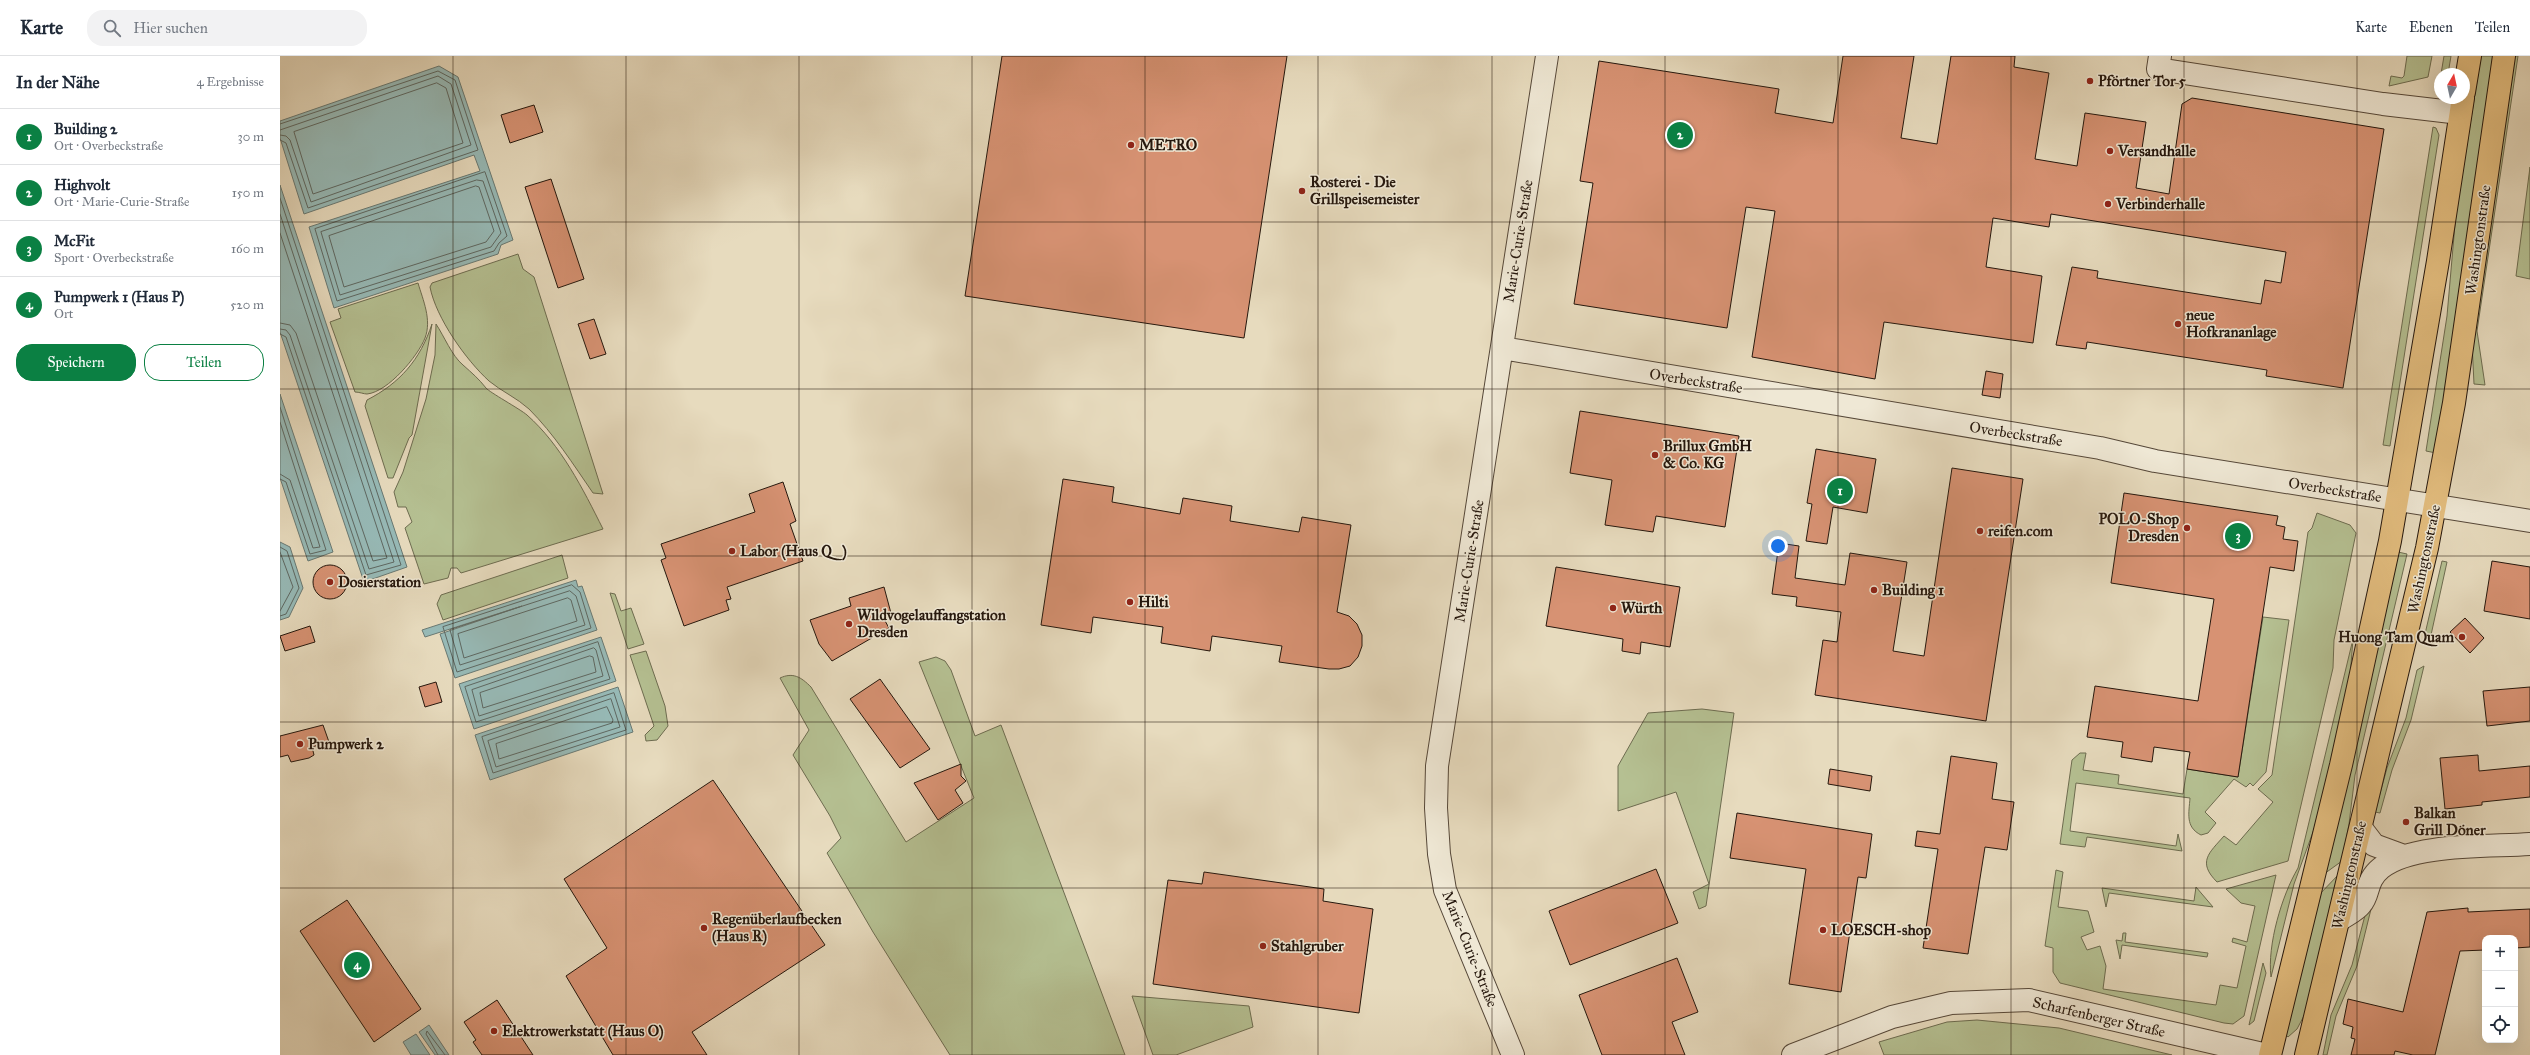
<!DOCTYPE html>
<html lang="de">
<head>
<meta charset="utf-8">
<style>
	:root { --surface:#fff; --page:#f2f2f3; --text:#1f2937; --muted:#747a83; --line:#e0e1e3; --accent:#0b8043 }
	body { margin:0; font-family:"IM FELL Great Primer",serif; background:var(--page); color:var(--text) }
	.controls { position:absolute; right:12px; bottom:12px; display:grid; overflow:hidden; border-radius:8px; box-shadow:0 4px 16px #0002 }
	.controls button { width:36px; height:36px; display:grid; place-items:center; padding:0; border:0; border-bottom:1px solid var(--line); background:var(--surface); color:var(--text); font:20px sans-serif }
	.compass { position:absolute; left:2154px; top:12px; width:36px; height:36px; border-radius:50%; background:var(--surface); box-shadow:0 4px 16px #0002; rotate:9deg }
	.you { position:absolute; left:1498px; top:490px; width:14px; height:14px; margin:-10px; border:3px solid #fff; border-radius:50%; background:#1a73e8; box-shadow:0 0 0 6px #1a73e833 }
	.badge { display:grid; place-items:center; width:26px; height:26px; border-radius:50%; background:var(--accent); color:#fff; font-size:13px; font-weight:700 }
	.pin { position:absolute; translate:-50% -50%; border:2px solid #fff; box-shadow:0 1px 4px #0006 }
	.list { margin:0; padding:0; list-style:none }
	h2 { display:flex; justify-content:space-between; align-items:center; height:52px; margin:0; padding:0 16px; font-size:17px }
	h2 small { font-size:13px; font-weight:400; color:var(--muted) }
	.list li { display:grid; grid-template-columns:26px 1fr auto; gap:12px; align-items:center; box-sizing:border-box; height:56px; padding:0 16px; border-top:1px solid var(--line) }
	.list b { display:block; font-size:15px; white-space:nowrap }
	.list p { margin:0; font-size:13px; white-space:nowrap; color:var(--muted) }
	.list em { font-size:13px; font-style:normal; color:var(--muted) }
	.actions { display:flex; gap:8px; padding:12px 16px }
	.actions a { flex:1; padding:9px 0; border:1px solid var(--accent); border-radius:16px; text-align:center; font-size:14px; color:var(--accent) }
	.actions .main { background:var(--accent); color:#fff }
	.icon { flex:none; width:22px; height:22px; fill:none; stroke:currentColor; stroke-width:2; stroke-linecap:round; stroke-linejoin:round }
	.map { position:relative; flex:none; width:2250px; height:999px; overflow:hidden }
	header { display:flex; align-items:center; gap:24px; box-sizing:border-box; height:56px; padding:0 20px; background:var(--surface); border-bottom:1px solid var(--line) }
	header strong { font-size:19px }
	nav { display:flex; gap:22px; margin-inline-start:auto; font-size:14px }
	.search { width:280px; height:36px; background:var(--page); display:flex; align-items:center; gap:10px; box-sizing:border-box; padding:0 14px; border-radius:16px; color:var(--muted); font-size:15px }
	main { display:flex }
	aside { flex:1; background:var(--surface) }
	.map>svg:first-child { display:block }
	.green { fill:#b5c092; stroke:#6d6c50 }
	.water { fill:#97bab7; stroke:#697973 }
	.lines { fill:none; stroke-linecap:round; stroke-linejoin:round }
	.shore { stroke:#5e6862; stroke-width:1 }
	.building { fill:#d79273; stroke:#25170d }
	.minor-casing { stroke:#564839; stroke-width:24 }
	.major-casing { stroke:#25170d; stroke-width:24 }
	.minor { stroke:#efe8d5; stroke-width:22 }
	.major { stroke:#e4be7f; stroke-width:22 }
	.grid { fill:none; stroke:#25170d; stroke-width:1; stroke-opacity:0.55 }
	.poi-dot { fill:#8f2418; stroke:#efe8d5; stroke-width:1.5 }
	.labels { text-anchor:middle; stroke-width:3; stroke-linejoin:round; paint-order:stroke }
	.poi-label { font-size:15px; font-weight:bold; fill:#25170d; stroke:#efe8d5; text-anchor:start }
	.street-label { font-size:15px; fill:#25170d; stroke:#efe8d5 }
</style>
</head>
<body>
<header>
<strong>Karte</strong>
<div class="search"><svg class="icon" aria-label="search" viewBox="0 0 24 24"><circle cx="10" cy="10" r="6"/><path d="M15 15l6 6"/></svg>Hier suchen</div>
<nav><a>Karte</a><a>Ebenen</a><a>Teilen</a></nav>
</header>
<main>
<aside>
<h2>In der Nähe<small>4 Ergebnisse</small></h2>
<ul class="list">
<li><span class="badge">1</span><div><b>Building 2</b><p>Ort · Overbeckstraße</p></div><em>30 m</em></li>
<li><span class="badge">2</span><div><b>Highvolt</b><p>Ort · Marie-Curie-Straße</p></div><em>150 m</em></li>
<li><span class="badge">3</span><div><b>McFit</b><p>Sport · Overbeckstraße</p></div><em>160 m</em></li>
<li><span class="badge">4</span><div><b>Pumpwerk 1 (Haus P)</b><p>Ort</p></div><em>520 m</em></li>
</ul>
<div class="actions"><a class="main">Speichern</a><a>Teilen</a></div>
</aside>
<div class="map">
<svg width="2250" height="999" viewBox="0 0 2250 999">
	<rect width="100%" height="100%" fill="#e7dbbe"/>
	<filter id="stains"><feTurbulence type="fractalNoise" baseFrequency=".005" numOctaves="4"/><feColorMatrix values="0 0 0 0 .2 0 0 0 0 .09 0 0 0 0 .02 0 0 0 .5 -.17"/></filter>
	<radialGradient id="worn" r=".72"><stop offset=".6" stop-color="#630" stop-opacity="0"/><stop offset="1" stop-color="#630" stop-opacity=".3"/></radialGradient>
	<path class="green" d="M 2127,0 L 2152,0 L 2148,21 L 2109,30 L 2111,20 L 2122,22 L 2124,20 Z
		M 2164,0 L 2171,0 L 2168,18 L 2161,18 Z
		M 2201,0 L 2214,0 L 2156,397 L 2146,395 L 2167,260 L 2176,157 Z
		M 2232,0 L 2238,0 L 2197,275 L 2205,329 L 2194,328 L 2192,287 Z
		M 2153,71 L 2156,72 L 2159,79 L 2110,390 L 2103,389 Z
		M 2250,111 L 2250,223 L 2236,220 Z
		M 238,198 L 243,213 L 254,221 L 323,438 L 313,437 C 293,408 274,378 249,353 C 237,342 221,335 209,325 C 186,304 156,262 150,231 L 152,227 Z
		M 138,227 C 143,244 152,264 145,282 C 138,300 108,336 87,338 C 84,338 79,336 75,336 L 50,266 L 61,262 L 58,253 Z
		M 152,268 L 132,379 L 129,382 L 113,422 L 108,422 L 85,350 L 87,344 C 120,327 140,304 152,268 Z
		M 156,268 C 164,280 172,300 183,309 C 192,317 199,323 206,332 C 209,336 240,353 247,359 C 281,389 303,433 323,473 L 181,517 L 177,512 L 171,512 L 168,522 L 144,528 L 125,472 L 132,466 L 126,451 L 118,451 L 114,436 L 123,416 L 146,343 L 155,299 Z
		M 2037,457 L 2070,469 L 2076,477 L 2054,584 L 2053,612 L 2008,805 L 1937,826 C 1917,806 1929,797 1944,780 L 1956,789 L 1993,746 L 1978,733 L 1992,719 L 2028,476 L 2032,472 Z
		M 2118,496 L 2127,498 L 2075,719 L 2069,768 L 2062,805 L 2044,818 Z
		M 282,499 L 288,522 L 163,564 L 157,548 L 161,539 Z
		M 2162,505 L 2167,506 L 2151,579 L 2145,578 Z
		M 330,537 L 335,538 L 341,555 L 351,552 L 364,588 L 348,593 Z
		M 1983,561 L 2009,564 L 1986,716 L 1973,730 L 1970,727 L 1966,731 L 1954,723 L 1925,756 L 1936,767 L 1928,777 L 1921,779 C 1905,771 1909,757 1910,742 L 1796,727 L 1790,775 L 1896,790 L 1898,778 L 1902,795 L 1807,781 L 1805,791 L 1780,788 L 1792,704 L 1800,697 L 1806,697 L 1803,714 L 1839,719 L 1838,728 L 1903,738 L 1907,713 L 1958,721 Z
		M 2073,583 L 2070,621 L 2037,765 L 2014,828 L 1991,921 C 1987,889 2002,839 2018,812 Z
		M 366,595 L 385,650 L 388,670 L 377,684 L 366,685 L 365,679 L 374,670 L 350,599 Z
		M 656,601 L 665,605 L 671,614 L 695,680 L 721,669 L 845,999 L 670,999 L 593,876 L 547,797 L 561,782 L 550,760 L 513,699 L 529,674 L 500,622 C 513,616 521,621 531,631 L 626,786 L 694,742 L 639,606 Z
		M 2144,610 L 2131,664 L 2112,714 L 2100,757 L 2095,756 L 2107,712 L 2126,662 L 2137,614 Z
		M 1422,653 L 1454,657 L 1426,850 L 1419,853 L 1413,836 L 1429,828 L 1396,736 L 1338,755 L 1338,710 L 1368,657 Z
		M 1776,814 L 1783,816 L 1778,851 L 1808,855 L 1814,876 L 1801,881 L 1807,894 L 1820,890 L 1826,910 L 1823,933 L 1936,949 L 1940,929 L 1957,932 L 1966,890 L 1952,886 L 1953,882 L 1967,886 L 1975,850 L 1961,847 L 1946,833 L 1996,819 L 1964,960 L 1953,968 L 1944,967 L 1780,927 L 1773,916 L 1773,892 L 1765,890 Z
		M 2059,818 L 2027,954 L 2017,973 L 2008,981 L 2006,979 L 2038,840 Z
		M 1916,831 L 1933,851 L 1829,837 L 1826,851 L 1822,832 L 1914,845 Z
		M 2089,844 L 2093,845 L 2077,910 L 2056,960 L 2047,999 L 2043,999 L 2051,959 L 2072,909 Z
		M 1843,877 L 1846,877 L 1845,886 L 1928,897 L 1927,901 L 1842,889 L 1840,903 L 1836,884 L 1842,885 Z
		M 1983,907 L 1986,917 L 1974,965 L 1969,969 Z
		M 852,940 L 969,950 L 973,971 L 896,999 L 873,999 Z
		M 1697,964 L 1779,972 L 1892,999 L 1604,999 L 1599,986 L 1667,966 Z"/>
	<path class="water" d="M 159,10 L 178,21 L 233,184 L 221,189 L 218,198 L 54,252 L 29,171 L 200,115 L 194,99 L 24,158 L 0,82 L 0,65 Z
		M 0,129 L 127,511 L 84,526 L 0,276 Z
		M 0,338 L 53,496 L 28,505 L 0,422 Z
		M 0,486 L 10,491 L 23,532 L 9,561 L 0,564 Z
		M 296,524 L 298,531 L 302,530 L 317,574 L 175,622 L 160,578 L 242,550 L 145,581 L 142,574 Z
		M 321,581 L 336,625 L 194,673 L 179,628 Z
		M 338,631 L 353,676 L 210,724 L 195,679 Z
		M 149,969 L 169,999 L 155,999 L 139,976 Z
		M 136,978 L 150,999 L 131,999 L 123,986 Z"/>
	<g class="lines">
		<path class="shore" d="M 157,27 L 166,32 L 183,87 L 33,138 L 14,76 Z
			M 0,68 L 158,15 L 175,24 L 198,94 L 28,152 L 6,87 L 0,84
			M 0,74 L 158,20 L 171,28 L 191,89 L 31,146 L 10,84 L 6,80 L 0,79
			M 205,116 L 227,180 L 219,187 L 214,195 L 57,245 L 35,173 Z
			M 197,124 L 203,125 L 221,177 L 211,191 L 60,239 L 41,176 Z
			M 196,130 L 199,131 L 214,175 L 206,186 L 64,231 L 49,180 Z
			M 0,142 L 121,509 L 86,519 L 6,281 L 0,278
			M 0,158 L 114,506 L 89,513 L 10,279 L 6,274 L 0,273
			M 0,177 L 107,502 L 93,505 L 16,277 L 10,269 L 0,267
			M 0,351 L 46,494 L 30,498 L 6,426 L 0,423
			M 0,366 L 40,491 L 33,492 L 10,424 L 0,418
			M 0,491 L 7,495 L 19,532 L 6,558 L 0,560
			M 0,496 L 13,531 L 0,555
			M 292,529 L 300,536 L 311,572 L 177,616 L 163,571 Z
			M 290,535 L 296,540 L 305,569 L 180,609 L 170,574 Z
			M 288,542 L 291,544 L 297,565 L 184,602 L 178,578 Z
			M 318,586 L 330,623 L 196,666 L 185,631 Z
			M 314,592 L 316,594 L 323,620 L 199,660 L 192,634 Z
			M 310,600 L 313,601 L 316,616 L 203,652 L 200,637 Z
			M 334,637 L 346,674 L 213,717 L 202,681 Z
			M 331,643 L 340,671 L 216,711 L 208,685 Z
			M 327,651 L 333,664 L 332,667 L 219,703 L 216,688 Z
			M 158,999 L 146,978 L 147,975 L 165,999"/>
	</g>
	<path class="building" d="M 722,0 L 1007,0 L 964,282 L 685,240 Z
		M 1563,0 L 1634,0 L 1621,82 L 1657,88 L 1671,0 L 1735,0 L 1734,11 L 1769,17 L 1755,103 L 1797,110 L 1805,57 L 1866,66 L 1856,132 L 1889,138 L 1902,48 L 1912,42 L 2104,73 L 2063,332 L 1986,320 L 1987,314 L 1807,286 L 1806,293 L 1776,289 L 1792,211 L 1818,215 L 1817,222 L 1981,248 L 1985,224 L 2001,227 L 2006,196 L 1771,158 L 1769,171 L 1713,162 L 1706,211 L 1762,220 L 1753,287 L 1604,266 L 1595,323 L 1472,301 L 1495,155 L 1466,151 L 1447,272 L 1294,248 L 1313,127 L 1300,125 L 1319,5 L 1499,33 L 1495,57 L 1553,67 Z
		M 254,49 L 263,76 L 230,87 L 221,59 Z
		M 271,123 L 304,223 L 278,232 L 245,131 Z
		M 314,263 L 326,298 L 310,303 L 298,268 Z
		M 1706,315 L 1723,318 L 1720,342 L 1702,339 Z
		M 1300,355 L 1459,380 L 1445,471 L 1376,460 L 1373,476 L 1325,469 L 1332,424 L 1290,417 Z
		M 1536,393 L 1596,403 L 1587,457 L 1553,451 L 1547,488 L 1526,485 L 1532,448 L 1527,447 Z
		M 1672,412 L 1743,423 L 1706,665 L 1535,639 L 1543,584 L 1557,586 L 1561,556 L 1516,550 L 1517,541 L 1492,538 L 1499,487 L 1519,490 L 1515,522 L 1565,529 L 1570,497 L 1627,506 L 1613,595 L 1644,600 Z
		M 783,423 L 834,431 L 832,446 L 900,458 L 903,442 L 952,450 L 950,465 L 1019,476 L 1022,461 L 1071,469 L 1057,556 L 1069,560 L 1077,568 L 1082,579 L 1082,590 L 1078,601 L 1070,610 L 1059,613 L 1049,613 L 999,606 L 1002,590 L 932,580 L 930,595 L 881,587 L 883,571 L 813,561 L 811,577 L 761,569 Z
		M 503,426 L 516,465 L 510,468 L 523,505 L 447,531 L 451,543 L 446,544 L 449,554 L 404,570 L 381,504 L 386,502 L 381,488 L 475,456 L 469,438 Z
		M 1844,437 L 1998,460 L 1996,469 L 2005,471 L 2003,483 L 2018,485 L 2014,515 L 1990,511 L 1958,721 L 1907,713 L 1910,696 L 1874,691 L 1872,706 L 1841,701 L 1843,686 L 1807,681 L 1815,630 L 1918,645 L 1934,543 L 1831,527 Z
		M 2212,505 L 2250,511 L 2250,563 L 2204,555 Z
		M33 526a17 17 0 1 1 34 0a17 17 0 1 1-34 0Z
		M 1276,511 L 1400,531 L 1390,591 L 1361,586 L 1360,598 L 1342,595 L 1343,583 L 1266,570 Z
		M 604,531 L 612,561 L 604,563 L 609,572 L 552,605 L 539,588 L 530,564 L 571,550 L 569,542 Z
		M 2185,562 L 2204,582 L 2190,597 L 2170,576 Z
		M 30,570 L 35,586 L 5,595 L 0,580 Z
		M 600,623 L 650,693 L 620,712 L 570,643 Z
		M 156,626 L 162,646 L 145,651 L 139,631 Z
		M 2250,631 L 2250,665 L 2207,670 L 2203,635 Z
		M 43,669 L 49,686 L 32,691 L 34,699 L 29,702 L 11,706 L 8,699 L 0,701 L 0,680 Z
		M 2198,699 L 2199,715 L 2250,710 L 2250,741 L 2202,746 L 2202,749 L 2165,753 L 2160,702 Z
		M 1671,700 L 1717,707 L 1712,743 L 1734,746 L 1727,794 L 1705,791 L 1688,898 L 1643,892 L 1658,793 L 1635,790 L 1637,775 L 1660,778 Z
		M 681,708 L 681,720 L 686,725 L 675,734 L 683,747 L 658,764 L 634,727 Z
		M 1550,713 L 1592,720 L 1590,735 L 1548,728 Z
		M 433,724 L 545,889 L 412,976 L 427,999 L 333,999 L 286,920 L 327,892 L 284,823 Z
		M 1457,757 L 1592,778 L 1586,822 L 1578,821 L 1561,936 L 1509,928 L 1526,813 L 1450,802 Z
		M 1376,813 L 1398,867 L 1290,909 L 1269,855 Z
		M 924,816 L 1044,833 L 1043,845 L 1093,853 L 1079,957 L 873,928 L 888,824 L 922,828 Z
		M 67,844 L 141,953 L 94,986 L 20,875 Z
		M 2188,852 L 2188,856 L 2250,853 L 2250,891 L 2235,892 L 2235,882 L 2205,882 L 2205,894 L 2180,895 L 2155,999 L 2133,999 L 2115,995 L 2114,999 L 2071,999 L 2075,983 L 2071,982 L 2073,971 L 2063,968 L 2068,943 L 2123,956 L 2147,856 Z
		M 1397,902 L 1418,956 L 1392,966 L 1405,999 L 1322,999 L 1299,939 Z
		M 217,944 L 253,999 L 202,999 L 193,986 L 196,984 L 184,966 Z"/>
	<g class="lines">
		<g class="minor-casing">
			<path id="minor" d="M 1880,0 L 1878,13 L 2103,48 L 2180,57
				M 1222,292 L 1820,392 L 1875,405 L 2250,465
				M 2081,772 L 2094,789 L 2124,800
				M 2059,864 C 2066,859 2076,855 2081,848 C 2090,838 2085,825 2101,812 C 2131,787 2211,791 2250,788
				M 1233,999 L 1165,834 L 1159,798 L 1156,752 L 1157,710 L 1267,0
				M 1513,999 L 1612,961 L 1671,947 L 1749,944 L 1987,999"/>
		</g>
		<g class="major-casing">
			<path id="major" d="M 2184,36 L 2190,0
				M 1990,999 L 2061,709 L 2110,485 L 2158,205 L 2183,42
				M 2026,999 L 2147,492 L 2174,347 L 2224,0"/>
		</g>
		<use href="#minor" class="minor"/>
		<use href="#major" class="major"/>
	</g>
	<path class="grid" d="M 173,0 L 173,999M 346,0 L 346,999M 519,0 L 519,999M 692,0 L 692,999M 865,0 L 865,999M 1038,0 L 1038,999M 1212,0 L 1212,999M 1385,0 L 1385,999M 1558,0 L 1558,999M 1731,0 L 1731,999M 1904,0 L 1904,999M 2077,0 L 2077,999M 0,166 L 2250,166M 0,333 L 2250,333M 0,500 L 2250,500M 0,666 L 2250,666M 0,832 L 2250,832"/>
	<g class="poi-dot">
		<circle cx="1810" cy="25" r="4"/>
		<circle cx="851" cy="89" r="4"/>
		<circle cx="1830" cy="95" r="4"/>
		<circle cx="1022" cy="135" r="4"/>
		<circle cx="1828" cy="148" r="4"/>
		<circle cx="1898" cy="268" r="4"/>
		<circle cx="1375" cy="399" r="4"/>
		<circle cx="1907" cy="472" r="4"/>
		<circle cx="1700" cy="475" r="4"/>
		<circle cx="452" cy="495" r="4"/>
		<circle cx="50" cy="526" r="4"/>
		<circle cx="1594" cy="534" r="4"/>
		<circle cx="850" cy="546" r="4"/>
		<circle cx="1333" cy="552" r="4"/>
		<circle cx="569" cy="568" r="4"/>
		<circle cx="2182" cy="581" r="4"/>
		<circle cx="20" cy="688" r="4"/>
		<circle cx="2126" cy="766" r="4"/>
		<circle cx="424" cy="872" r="4"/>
		<circle cx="1543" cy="874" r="4"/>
		<circle cx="983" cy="890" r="4"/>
		<circle cx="214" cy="975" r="4"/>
	</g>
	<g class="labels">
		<g class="poi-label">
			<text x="1818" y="30">Pförtner Tor 5</text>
			<text x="859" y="94">METRO</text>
			<text x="1838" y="100">Versandhalle</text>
			<text x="1030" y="131">Rosterei - Die<tspan x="1030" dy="17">Grillspeisemeister</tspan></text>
			<text x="1836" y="153">Verbinderhalle</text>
			<text x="1906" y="264">neue<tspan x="1906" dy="17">Hofkrananlage</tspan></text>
			<text x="1383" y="395">Brillux GmbH<tspan x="1383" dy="17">&amp; Co. KG</tspan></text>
			<text x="1899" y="468" text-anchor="end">POLO-Shop<tspan x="1899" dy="17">Dresden</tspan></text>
			<text x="1708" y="480">reifen.com</text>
			<text x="460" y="500">Labor (Haus Q)</text>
			<text x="58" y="531">Dosierstation</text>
			<text x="1602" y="539">Building 1</text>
			<text x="858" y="551">Hilti</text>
			<text x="1341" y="557">Würth</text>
			<text x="577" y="564">Wildvogelauffangstation<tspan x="577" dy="17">Dresden</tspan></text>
			<text x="2174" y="586" text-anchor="end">Huong Tam Quam</text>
			<text x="28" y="693">Pumpwerk 2</text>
			<text x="2134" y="762">Balkan<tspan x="2134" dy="17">Grill Döner</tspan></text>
			<text x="432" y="868">Regenüberlaufbecken<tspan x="432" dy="17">(Haus R)</tspan></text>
			<text x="1551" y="879">LOESCH-shop</text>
			<text x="991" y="895">Stahlgruber</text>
			<text x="222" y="980">Elektrowerkstatt (Haus O)</text>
		</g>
		<g class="street-label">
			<text transform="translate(2198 184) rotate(-82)" y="5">Washingtonstraße</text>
			<text transform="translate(1238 185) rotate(-81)" y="5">Marie-Curie-Straße</text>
			<text transform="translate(1416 325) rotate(9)" y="5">Overbeckstraße</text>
			<text transform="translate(1736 378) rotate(9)" y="5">Overbeckstraße</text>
			<text transform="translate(2055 434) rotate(9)" y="5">Overbeckstraße</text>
			<text transform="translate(2144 503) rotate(-78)" y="5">Washingtonstraße</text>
			<text transform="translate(1189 505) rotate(-81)" y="5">Marie-Curie-Straße</text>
			<text transform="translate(2069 819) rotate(-77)" y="5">Washingtonstraße</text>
			<text transform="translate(1190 893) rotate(68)" y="5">Marie-Curie-Straße</text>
			<text transform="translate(1819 961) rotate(13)" y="5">Scharfenberger Straße</text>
		</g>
	</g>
	<rect width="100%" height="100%" filter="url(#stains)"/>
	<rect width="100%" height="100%" fill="url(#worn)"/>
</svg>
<div class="controls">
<button>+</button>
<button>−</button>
<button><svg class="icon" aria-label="locate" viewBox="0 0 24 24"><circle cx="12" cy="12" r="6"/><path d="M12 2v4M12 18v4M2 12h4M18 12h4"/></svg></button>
</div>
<svg class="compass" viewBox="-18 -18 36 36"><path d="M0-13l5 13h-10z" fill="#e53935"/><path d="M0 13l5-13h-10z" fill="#747a83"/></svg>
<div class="you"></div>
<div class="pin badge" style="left:1560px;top:435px">1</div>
<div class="pin badge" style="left:1400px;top:79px">2</div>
<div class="pin badge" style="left:1958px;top:480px">3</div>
<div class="pin badge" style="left:77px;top:909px">4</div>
</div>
</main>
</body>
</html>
